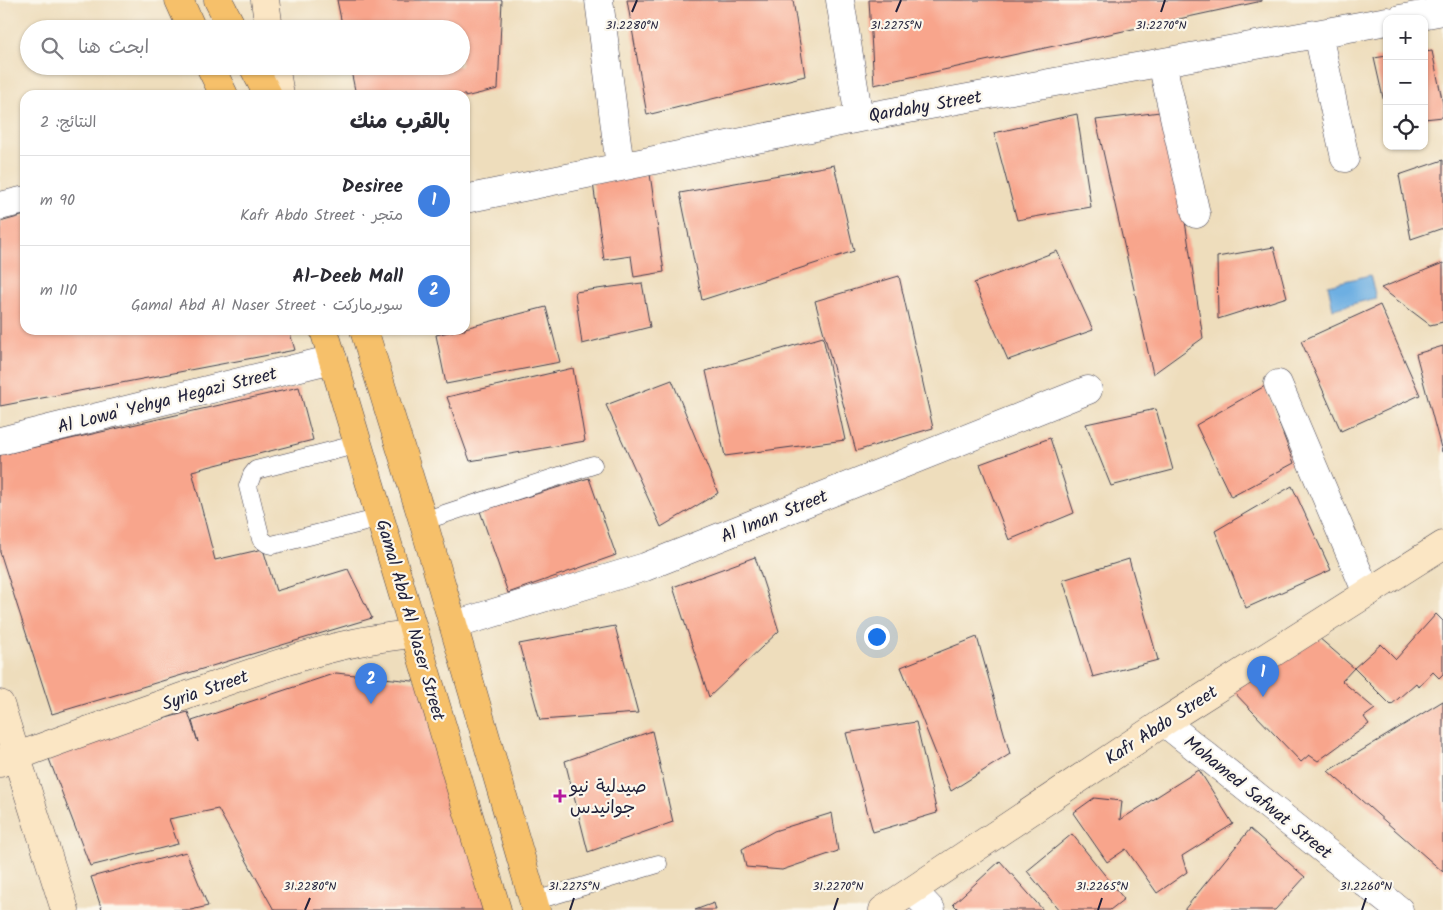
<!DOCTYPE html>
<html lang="ar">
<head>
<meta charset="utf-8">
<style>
	:root { --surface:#fff; --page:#f7f7f7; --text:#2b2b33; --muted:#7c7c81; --line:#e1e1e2; --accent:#db2777 }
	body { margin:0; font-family:Kalam,"Playpen Sans Arabic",sans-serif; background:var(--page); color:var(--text); direction:rtl }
	.controls { position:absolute; right:15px; top:15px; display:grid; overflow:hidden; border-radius:10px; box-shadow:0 1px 4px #0004 }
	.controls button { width:45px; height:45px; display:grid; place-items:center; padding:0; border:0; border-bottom:1px solid var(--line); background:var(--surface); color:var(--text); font:25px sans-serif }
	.you { position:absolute; left:876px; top:636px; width:18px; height:18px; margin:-12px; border:4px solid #fff; border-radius:50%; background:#1a73e8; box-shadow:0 0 0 8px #1a73e833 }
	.badge { display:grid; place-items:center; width:32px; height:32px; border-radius:50%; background:var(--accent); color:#fff; font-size:16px; font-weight:700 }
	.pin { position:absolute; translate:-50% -41px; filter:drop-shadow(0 1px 2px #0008) }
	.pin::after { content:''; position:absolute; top:26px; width:18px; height:15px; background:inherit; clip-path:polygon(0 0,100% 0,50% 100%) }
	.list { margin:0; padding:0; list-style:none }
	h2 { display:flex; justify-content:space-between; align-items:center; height:65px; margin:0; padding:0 20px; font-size:21px }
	h2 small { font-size:16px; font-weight:400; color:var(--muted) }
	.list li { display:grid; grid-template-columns:32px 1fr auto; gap:15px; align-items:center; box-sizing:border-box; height:90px; padding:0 20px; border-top:1px solid var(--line) }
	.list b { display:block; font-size:19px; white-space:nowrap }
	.list p { margin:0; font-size:16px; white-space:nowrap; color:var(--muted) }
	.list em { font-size:16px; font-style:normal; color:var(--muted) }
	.icon { flex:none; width:28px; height:28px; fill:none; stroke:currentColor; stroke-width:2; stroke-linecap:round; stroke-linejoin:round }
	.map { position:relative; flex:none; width:1443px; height:910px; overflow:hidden; direction:ltr }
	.search { position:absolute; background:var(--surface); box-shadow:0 1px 4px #0004; left:20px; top:20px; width:450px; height:55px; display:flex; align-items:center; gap:12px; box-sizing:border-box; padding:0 18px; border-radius:28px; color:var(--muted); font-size:19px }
	.panel { position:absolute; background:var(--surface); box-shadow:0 1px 4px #0004; left:20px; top:90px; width:450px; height:245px; border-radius:15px; direction:rtl }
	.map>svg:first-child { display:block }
	.water { fill:#6dafe2; stroke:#48688e }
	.building { fill:#f8a58c }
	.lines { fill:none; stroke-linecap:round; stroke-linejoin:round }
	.lane-casing { stroke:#413e4e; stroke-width:19 }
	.street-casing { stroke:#413e4e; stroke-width:29 }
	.secondary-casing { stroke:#413e4e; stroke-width:29 }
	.primary-casing { stroke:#413e4e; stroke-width:29 }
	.lane { stroke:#fff; stroke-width:18 }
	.street { stroke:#fff; stroke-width:28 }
	.secondary { stroke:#fbe6c4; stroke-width:28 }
	.primary { stroke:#f6c06b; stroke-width:28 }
	.ticks { fill:none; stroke:#22223b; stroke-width:2 }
	.poi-dot { fill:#b5179e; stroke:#fbf7ec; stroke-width:2 }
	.labels { text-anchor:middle; stroke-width:4.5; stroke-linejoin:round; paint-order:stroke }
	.street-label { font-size:18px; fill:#22223b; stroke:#fbf7ec }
	.poi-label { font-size:18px; fill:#22223b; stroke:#fbf7ec; text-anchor:start }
	.ticks-label { font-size:12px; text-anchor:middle; fill:#22223b; stroke:#fbf7ec; stroke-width:4.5; stroke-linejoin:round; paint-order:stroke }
</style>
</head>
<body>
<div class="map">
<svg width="1443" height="910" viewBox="0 0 1443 910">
	<rect width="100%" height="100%" fill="#fbf7ec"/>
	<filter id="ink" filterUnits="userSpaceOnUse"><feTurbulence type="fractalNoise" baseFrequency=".02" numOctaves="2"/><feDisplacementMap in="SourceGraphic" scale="10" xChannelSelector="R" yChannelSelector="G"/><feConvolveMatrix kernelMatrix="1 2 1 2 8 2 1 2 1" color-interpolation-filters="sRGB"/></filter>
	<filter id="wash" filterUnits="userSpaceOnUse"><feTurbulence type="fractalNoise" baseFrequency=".0096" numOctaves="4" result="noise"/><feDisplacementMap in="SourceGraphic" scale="20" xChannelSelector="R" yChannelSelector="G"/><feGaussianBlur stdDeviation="1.12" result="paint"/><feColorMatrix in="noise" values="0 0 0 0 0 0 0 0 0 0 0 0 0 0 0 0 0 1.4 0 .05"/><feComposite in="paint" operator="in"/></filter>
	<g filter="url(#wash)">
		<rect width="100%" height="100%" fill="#eeddbc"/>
		<path class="water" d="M 1370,275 L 1376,298 L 1333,309 L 1328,285 Z"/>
		<g id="blocks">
			<path class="building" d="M 337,0 L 502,0 L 498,89 L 465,97 L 465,95 L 356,95 L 350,66 L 461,66 L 461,29 L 343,29 Z
				M 627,0 L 793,0 L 805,76 L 647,115 Z
				M 869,0 L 1262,0 L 1262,1 L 874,85 Z
				M 1432,51 L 1443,104 L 1443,117 L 1424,119 L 1424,52 Z
				M 1387,56 L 1387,111 L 1386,111 L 1374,58 Z
				M 1168,111 L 1203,338 L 1153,374 L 1096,120 Z
				M 1077,114 L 1091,207 L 1017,220 L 994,133 Z
				M 1443,160 L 1443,228 L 1411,239 L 1399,175 Z
				M 834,165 L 854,251 L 702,300 L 680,193 Z
				M 650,174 L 664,272 L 634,277 L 631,256 L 604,260 L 593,183 Z
				M 25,215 L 25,330 L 289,330 L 295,350 L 0,406 L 0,222 Z
				M 1274,247 L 1287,297 L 1218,319 L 1217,257 Z
				M 1057,251 L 1093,330 L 1008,360 L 974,283 Z
				M 1443,263 L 1443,322 L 1430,325 L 1381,288 Z
				M 899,276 L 933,428 L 856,451 L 815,301 Z
				M 642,283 L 650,327 L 582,344 L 575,292 Z
				M 1380,305 L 1420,395 L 1341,431 L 1301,341 Z
				M 546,307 L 560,362 L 446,384 L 436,335 L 457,330 L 465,330 L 465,328 Z
				M 823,337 L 845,440 L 725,456 L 706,371 Z
				M 1443,346 L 1443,452 L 1442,452 L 1416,354 Z
				M 573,368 L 585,441 L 470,461 L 447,397 Z
				M 672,380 L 718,493 L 661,527 L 606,405 Z
				M 1265,386 L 1294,463 L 1231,497 L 1196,425 Z
				M 299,387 L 313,440 L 192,471 L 215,560 L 263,549 L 276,591 L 348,569 L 372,618 L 52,714 L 0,552 L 0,455 Z
				M 1156,409 L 1173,470 L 1111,486 L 1086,424 Z
				M 1050,438 L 1074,513 L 1009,540 L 980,464 Z
				M 589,478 L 616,555 L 508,593 L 480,511 Z
				M 1292,486 L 1331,570 L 1246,608 L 1215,531 Z
				M 755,557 L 779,631 L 709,697 L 673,587 Z
				M 1129,559 L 1158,660 L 1093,677 L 1063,580 Z
				M 1436,614 L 1443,621 L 1443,674 L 1439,678 L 1433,672 L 1419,687 L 1416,683 L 1391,705 L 1354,668 L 1381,644 L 1396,659 Z
				M 615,626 L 638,713 L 540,720 L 519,644 Z
				M 1311,631 L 1354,668 L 1342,681 L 1375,709 L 1364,717 L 1369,724 L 1318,761 L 1309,755 L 1301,762 L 1229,687 Z
				M 977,637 L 1010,754 L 951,791 L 901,667 Z
				M 336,673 L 422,682 L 490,910 L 274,910 L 218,809 L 169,819 L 178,844 L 90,866 L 46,751 L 188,712 L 198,742 L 192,721 Z
				M 1443,701 L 1443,872 L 1328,771 Z
				M 916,722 L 937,813 L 873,832 L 846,733 Z
				M 652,731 L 673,822 L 588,852 L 565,761 Z
				M 1199,770 L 1233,824 L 1182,856 L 1187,872 L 1157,893 L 1126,849 L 1107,862 L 1073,813 L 1094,798 L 1122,801 L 1120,820 Z
				M 832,813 L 838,851 L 782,870 L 746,867 L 742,849 L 774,831 Z
				M 1250,829 L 1305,877 L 1275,910 L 1184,910 Z
				M 1072,834 L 1124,899 L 1110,910 L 1059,910 L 1027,871 Z
				M 186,852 L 208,906 L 191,910 L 102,910 L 91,877 Z
				M 1000,861 L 1043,910 L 959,910 L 953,904 Z
				M 714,903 L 716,910 L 695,910 Z"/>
		</g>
	</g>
	<g filter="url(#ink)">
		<use href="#blocks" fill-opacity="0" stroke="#413e4e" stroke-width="1"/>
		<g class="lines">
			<g class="lane-casing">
				<path id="lane" d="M 359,444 L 256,470 L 252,475 L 248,486 L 261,539 L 268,544 L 272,545 L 381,518
					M 423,521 L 593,465
					M 534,901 L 658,864"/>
			</g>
			<g class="street-casing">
				<path id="street" d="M 599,0 L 620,167
					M 840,0 L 859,118
					M 1400,19 L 1443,11
					M 1318,34 L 1345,158
					M 1162,63 L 1196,214
					M 465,199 L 859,118 L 1387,21
					M 0,206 L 25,200
					M 1278,384 L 1367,593
					M 0,441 L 333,359
					M 454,625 L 645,567 L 1088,390
					M 1164,722 L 1399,910
					M 913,891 L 931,910"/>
			</g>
			<g class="secondary-casing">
				<path id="secondary" d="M 265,0 L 269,29
					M 275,66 L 280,95
					M 0,704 L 65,910
					M 0,763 C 61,739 124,718 185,696 C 260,670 335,640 415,634
					M 883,910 L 1164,722 L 1443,545"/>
			</g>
			<g class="primary-casing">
				<path id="primary" d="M 179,0 L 192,29
					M 218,0 L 233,29
					M 210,66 L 224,95
					M 253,66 L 268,95
					M 324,330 L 497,910
					M 364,330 L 423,521 L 536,910"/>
			</g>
			<use href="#lane" class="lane"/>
			<use href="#street" class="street"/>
			<use href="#secondary" class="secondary"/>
			<use href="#primary" class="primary"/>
		</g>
	</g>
	<path class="ticks" d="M 632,12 L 637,0M 896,12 L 901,0M 1161,12 L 1165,0M 305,910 L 310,898M 570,910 L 574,898M 834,910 L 838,898M 1098,910 L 1102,898M 1362,910 L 1366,898"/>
	<path class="poi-dot" d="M557.5 788.5h5v5h5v5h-5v5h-5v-5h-5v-5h5z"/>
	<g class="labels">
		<g class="street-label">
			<text transform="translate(925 106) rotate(-10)" y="6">Qardahy Street</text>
			<text transform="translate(167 400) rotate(-14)" y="6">Al Lowa' Yehya Hegazi Street</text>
			<text transform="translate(774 516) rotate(-22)" y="6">Al Iman Street</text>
			<text transform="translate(411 620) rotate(74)" y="6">Gamal Abd Al Naser Street</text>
			<text transform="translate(205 690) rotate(-19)" y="6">Syria Street</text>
			<text transform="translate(1161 725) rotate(-33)" y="6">Kafr Abdo Street</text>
			<text transform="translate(1258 797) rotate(39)" y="6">Mohamed Safwat Street</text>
		</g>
		<g class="poi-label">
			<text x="570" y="792">صيدلية نيو<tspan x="570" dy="21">جوانيدس</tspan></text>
		</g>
	</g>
	<g class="ticks-label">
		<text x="632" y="29">31.2280°N</text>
		<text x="896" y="29">31.2275°N</text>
		<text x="1161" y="29">31.2270°N</text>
		<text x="310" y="890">31.2280°N</text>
		<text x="574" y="890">31.2275°N</text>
		<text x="838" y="890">31.2270°N</text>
		<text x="1102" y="890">31.2265°N</text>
		<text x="1366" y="890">31.2260°N</text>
	</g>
</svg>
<div class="controls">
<button>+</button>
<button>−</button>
<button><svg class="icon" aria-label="locate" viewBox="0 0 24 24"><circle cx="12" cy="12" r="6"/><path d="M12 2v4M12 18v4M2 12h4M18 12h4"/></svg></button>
</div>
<div class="you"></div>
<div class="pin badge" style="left:1263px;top:697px;background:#3f7fe0">1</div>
<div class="pin badge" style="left:371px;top:704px;background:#3f7fe0">2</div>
<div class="search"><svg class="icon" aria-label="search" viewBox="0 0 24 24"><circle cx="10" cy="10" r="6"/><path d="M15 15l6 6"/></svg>ابحث هنا</div>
<section class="panel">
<h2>بالقرب منك<small>النتائج: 2</small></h2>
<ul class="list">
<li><span class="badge" style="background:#3f7fe0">1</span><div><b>Desiree</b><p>متجر · Kafr Abdo Street</p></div><em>90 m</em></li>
<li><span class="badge" style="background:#3f7fe0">2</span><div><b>Al-Deeb Mall</b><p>سوبرماركت · Gamal Abd Al Naser Street</p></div><em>110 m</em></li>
</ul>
</section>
</div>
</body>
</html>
